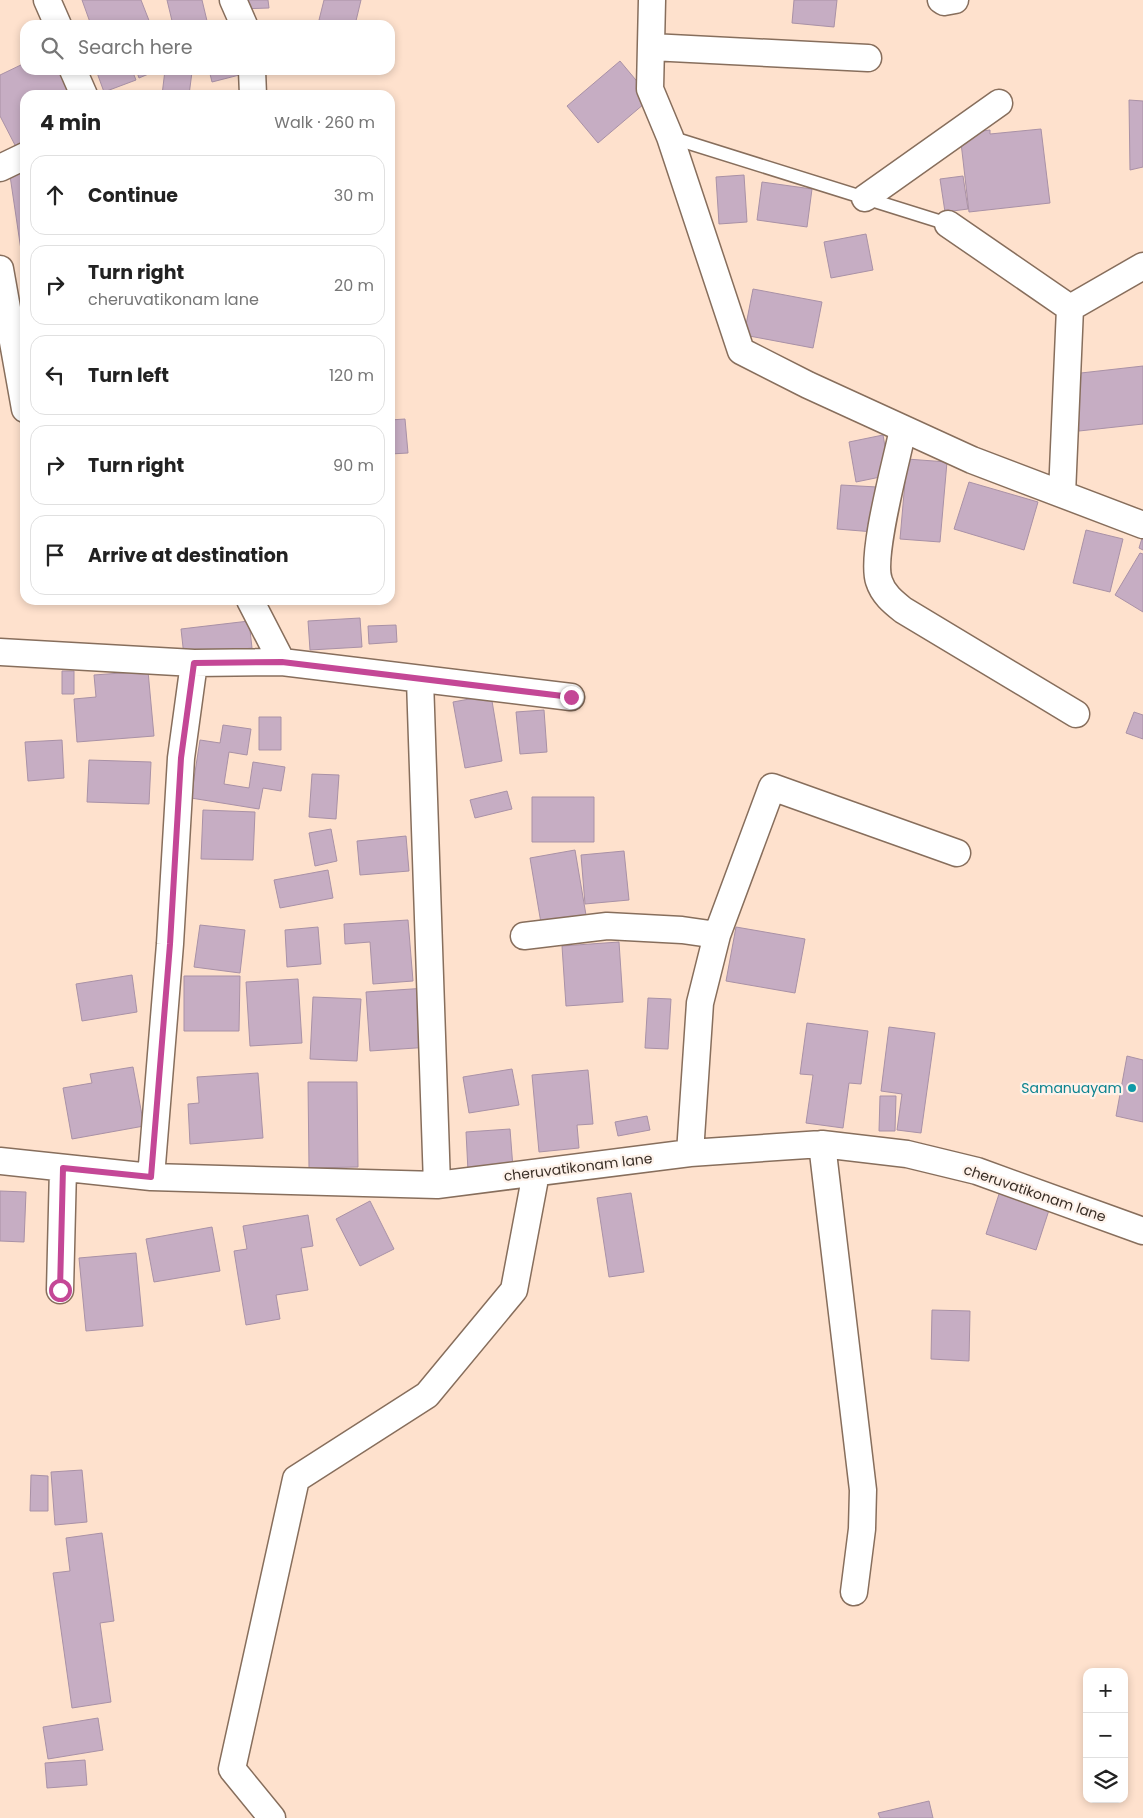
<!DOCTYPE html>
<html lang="en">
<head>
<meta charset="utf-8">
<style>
	:root { --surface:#fff; --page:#f2f2f2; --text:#222; --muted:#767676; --line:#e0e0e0 }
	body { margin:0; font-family:Poppins,sans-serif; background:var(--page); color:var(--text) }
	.controls { position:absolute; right:15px; bottom:15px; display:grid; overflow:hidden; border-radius:10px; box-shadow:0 2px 8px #0003 }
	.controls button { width:45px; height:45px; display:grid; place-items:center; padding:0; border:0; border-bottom:1px solid var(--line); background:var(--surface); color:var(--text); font:25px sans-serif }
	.stop { position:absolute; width:15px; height:15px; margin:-11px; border:4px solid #c44796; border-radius:50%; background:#fff }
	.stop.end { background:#c44796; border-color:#fff; box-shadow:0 1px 5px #0008 }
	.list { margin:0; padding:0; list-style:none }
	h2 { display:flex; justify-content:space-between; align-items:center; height:65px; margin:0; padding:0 20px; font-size:21px }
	h2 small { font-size:16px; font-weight:400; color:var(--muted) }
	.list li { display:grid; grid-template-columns:32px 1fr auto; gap:15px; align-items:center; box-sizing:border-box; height:80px; margin:0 10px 10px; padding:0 10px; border:1px solid var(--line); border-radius:15px }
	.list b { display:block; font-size:19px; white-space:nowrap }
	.list p { margin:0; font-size:16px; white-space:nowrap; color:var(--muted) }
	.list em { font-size:16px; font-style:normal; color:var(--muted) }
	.icon { flex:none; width:28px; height:28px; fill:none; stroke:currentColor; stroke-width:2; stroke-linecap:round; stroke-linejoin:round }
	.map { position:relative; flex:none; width:1143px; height:1818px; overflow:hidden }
	.search { position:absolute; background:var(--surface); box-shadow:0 2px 8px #0003; left:20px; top:20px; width:375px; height:55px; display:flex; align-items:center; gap:12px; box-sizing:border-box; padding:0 18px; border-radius:15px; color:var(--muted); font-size:19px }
	.panel { position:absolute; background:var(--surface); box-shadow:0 2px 8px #0003; left:20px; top:90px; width:375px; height:515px; border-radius:15px }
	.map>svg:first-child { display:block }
	.building { fill:#c6adc3; stroke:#a991a6 }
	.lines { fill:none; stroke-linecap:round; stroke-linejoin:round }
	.lane-casing { stroke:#876e5c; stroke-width:15 }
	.street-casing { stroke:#876e5c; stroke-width:29 }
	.lane { stroke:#fff; stroke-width:12 }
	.street { stroke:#fff; stroke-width:26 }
	.route { stroke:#c44796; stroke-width:6 }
	.culture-dot { fill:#0f9aa8; stroke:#fef2ea; stroke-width:2 }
	.labels { text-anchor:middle; stroke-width:4.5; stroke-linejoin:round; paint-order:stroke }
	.culture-label { font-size:14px; fill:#0d838f; stroke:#fef2ea; text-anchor:end }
	.street-label { font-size:14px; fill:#392e26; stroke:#fef2ea }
</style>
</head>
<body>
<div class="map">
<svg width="1143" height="1818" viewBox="0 0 1143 1818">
	<rect width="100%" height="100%" fill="#fee1cd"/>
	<path class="building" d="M 82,0 L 141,0 L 150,23 L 91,25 Z
		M 167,0 L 202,0 L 208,25 L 173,25 Z
		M 238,0 L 268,0 L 269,8 L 239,9 Z
		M 324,0 L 361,0 L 355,25 L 338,25 L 319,20 Z
		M 794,0 L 837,0 L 834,27 L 792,23 Z
		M 620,61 L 651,98 L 598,143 L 567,106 Z
		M 25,63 L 25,70 L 64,70 L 77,95 L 25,95 L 25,143 L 16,147 L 0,116 L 0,75 Z
		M 96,70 L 132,70 L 136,80 L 104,92 Z
		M 136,70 L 158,70 L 139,78 Z
		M 165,70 L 192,72 L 189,95 L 162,95 Z
		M 209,70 L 251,70 L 251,72 L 212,82 Z
		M 1129,100 L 1143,101 L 1143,167 L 1130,170 Z
		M 1041,129 L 1050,203 L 969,212 L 960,134 L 990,130 L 990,134 Z
		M 25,166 L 25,277 L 9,169 Z
		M 744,175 L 747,222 L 719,224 L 716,177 Z
		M 963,176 L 968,209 L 945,212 L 940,179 Z
		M 762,182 L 812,189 L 807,227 L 757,220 Z
		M 866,234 L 873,270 L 831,278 L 824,242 Z
		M 753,289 L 822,302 L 813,348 L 744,335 Z
		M 1143,366 L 1143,424 L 1079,431 L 1072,374 Z
		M 405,419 L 408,453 L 390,454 L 390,420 Z
		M 883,435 L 890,475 L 856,482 L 849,442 Z
		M 907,459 L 947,462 L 940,542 L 900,539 Z
		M 969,482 L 1038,502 L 1024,550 L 954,529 Z
		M 841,485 L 877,487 L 874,532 L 837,529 Z
		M 1086,530 L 1123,539 L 1110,592 L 1073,583 Z
		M 1143,535 L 1143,550 L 1139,548 Z
		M 1140,553 L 1143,554 L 1143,612 L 1115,595 Z
		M 360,618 L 362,647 L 310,650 L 308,621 Z
		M 249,621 L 252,648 L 184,656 L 181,629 Z
		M 396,625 L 397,642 L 369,644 L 368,626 Z
		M 62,671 L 74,671 L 74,694 L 62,694 Z
		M 148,671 L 154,736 L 77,742 L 74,699 L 96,697 L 94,675 Z
		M 491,695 L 502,761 L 465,768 L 453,702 Z
		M 544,710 L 547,752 L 520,754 L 516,712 Z
		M 1134,712 L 1143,715 L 1143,739 L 1126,733 Z
		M 259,717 L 281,717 L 281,750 L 259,750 Z
		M 223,725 L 251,729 L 247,755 L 229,752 L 224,784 L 249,788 L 253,762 L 285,767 L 281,791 L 263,788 L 259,809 L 191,798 L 200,740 L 220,743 Z
		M 62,740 L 64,778 L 28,781 L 25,742 Z
		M 89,760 L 151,762 L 149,804 L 87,802 Z
		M 312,774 L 339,775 L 336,819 L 309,817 Z
		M 507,791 L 512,809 L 475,818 L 470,800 Z
		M 532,797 L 594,797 L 594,842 L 532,842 Z
		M 203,810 L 255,812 L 253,860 L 201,859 Z
		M 331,829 L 337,861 L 315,866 L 309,833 Z
		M 406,836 L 409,871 L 360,875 L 357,841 Z
		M 575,850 L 587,921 L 542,929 L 530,858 Z
		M 624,851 L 629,900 L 585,904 L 581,855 Z
		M 328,870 L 333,898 L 280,908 L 274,880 Z
		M 408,920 L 413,981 L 373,984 L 370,942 L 345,944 L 344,924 Z
		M 200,925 L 245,930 L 240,973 L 194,967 Z
		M 318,927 L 321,964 L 287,967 L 285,930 Z
		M 736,927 L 805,939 L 795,993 L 726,981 Z
		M 619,942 L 623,1002 L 566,1006 L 562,946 Z
		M 132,975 L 137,1012 L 82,1021 L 76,984 Z
		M 184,976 L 240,976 L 239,1031 L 184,1031 Z
		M 298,979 L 302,1043 L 250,1046 L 246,982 Z
		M 427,988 L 431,1047 L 370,1051 L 366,992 Z
		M 313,997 L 361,999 L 357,1061 L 310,1059 Z
		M 648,998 L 671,999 L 668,1049 L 645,1048 Z
		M 807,1023 L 868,1031 L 861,1084 L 849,1083 L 843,1128 L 806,1123 L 813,1075 L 800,1074 Z
		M 889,1027 L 935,1033 L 921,1133 L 897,1130 L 902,1094 L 881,1091 Z
		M 1127,1056 L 1143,1060 L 1143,1122 L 1116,1116 Z
		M 133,1067 L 144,1126 L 72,1139 L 63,1088 L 92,1083 L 90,1074 Z
		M 512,1069 L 519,1105 L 469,1113 L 463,1077 Z
		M 588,1070 L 593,1124 L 577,1125 L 579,1148 L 539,1152 L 532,1075 Z
		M 258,1073 L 263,1138 L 190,1144 L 188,1104 L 199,1103 L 197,1077 Z
		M 308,1082 L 357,1082 L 358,1167 L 309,1168 Z
		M 880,1096 L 896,1096 L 895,1131 L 879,1131 Z
		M 647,1116 L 650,1130 L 618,1136 L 615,1122 Z
		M 510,1129 L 513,1168 L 468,1171 L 466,1132 Z
		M 0,1191 L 26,1192 L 24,1242 L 0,1241 Z
		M 1000,1191 L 1050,1207 L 1036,1250 L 986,1234 Z
		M 631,1193 L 644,1272 L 609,1277 L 597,1198 Z
		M 370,1201 L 394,1249 L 360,1266 L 336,1219 Z
		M 308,1215 L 313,1246 L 301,1248 L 308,1290 L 276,1295 L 280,1319 L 246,1325 L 234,1251 L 247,1249 L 243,1226 Z
		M 212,1227 L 220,1271 L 154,1282 L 146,1239 Z
		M 136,1253 L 143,1326 L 86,1331 L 79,1258 Z
		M 932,1310 L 970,1311 L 969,1361 L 931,1359 Z
		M 82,1470 L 87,1522 L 55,1525 L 51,1472 Z
		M 31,1475 L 48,1476 L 48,1511 L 30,1511 Z
		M 102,1533 L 114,1621 L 100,1623 L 111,1702 L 72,1708 L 53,1573 L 70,1571 L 66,1538 Z
		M 98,1718 L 103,1750 L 48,1759 L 43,1727 Z
		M 85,1760 L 87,1785 L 47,1788 L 45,1763 Z
		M 929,1801 L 933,1818 L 880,1818 L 878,1813 Z"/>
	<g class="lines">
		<g class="lane-casing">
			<path id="lane" d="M 670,137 L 948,224"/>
		</g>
		<g class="street-casing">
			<path id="street" d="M 47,0 L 58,25
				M 233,0 L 244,25
				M 652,0 L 650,89 L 670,137 L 741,351 L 808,385 L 972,460 L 1143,525
				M 941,0 L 944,2 L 955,0
				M 651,47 L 868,58
				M 73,70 L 84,95
				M 252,70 L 253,95
				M 0,168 L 25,156
				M 865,198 L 999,103
				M 948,224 L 1070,308 L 1062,494
				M 0,269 L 25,409
				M 1070,308 L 1143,266
				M 903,429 C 897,459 870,556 879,581 C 883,594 893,602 903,610 L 1076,714
				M 250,600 L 282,662
				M 0,652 L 194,663 L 282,662 L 571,697
				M 420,680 L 437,1185
				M 717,935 L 772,787 L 957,853
				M 524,936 L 607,926 L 682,930 L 717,935 L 700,1003 L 690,1153
				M 822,1144 L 863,1490 L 862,1529 L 854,1592
				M 0,1161 L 151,1177 L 437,1185 L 690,1153 L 822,1144 L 907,1154 L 977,1171 L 1143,1231
				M 151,1177 L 170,944 L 181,758 L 194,663
				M 60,1290 L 63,1168
				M 272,1818 L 232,1769 L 296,1479 L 427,1395 L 514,1290 L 536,1173"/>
		</g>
		<use href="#lane" class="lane"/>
		<use href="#street" class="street"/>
	</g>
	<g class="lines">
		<path class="route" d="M 60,1290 L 63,1168 L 151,1177 L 170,944 L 181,758 L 194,663 L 282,662 L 571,697"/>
	</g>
	<circle class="culture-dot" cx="1132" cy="1088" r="5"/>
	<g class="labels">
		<g class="culture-label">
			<text x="1122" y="1093">Samanuayam</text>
		</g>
		<g class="street-label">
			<text transform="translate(578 1167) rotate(-7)" y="5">cheruvatikonam lane</text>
			<text transform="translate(1035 1193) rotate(19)" y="5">cheruvatikonam lane</text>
		</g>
	</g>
</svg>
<div class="controls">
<button>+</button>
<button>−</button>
<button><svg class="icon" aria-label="layers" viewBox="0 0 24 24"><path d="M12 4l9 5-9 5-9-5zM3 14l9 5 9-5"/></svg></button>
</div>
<div class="stop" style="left:60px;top:1290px"></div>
<div class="stop end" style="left:571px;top:697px"></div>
<div class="search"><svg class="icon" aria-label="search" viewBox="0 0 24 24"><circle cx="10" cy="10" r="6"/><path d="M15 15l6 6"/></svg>Search here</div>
<section class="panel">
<h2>4 min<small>Walk · 260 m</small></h2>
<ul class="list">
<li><svg class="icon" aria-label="ahead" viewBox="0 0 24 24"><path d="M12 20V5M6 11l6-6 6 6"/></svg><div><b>Continue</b></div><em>30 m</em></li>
<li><svg class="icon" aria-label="right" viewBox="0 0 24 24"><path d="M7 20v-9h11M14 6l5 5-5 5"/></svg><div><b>Turn right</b><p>cheruvatikonam lane</p></div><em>20 m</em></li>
<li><svg class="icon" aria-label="left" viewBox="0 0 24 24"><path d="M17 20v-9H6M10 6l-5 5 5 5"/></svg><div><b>Turn left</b></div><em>120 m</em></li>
<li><svg class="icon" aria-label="right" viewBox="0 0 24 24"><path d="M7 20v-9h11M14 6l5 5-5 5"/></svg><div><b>Turn right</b></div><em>90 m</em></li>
<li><svg class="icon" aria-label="arrive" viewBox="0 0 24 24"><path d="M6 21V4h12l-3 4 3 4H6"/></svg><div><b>Arrive at destination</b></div></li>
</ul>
</section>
</div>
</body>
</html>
